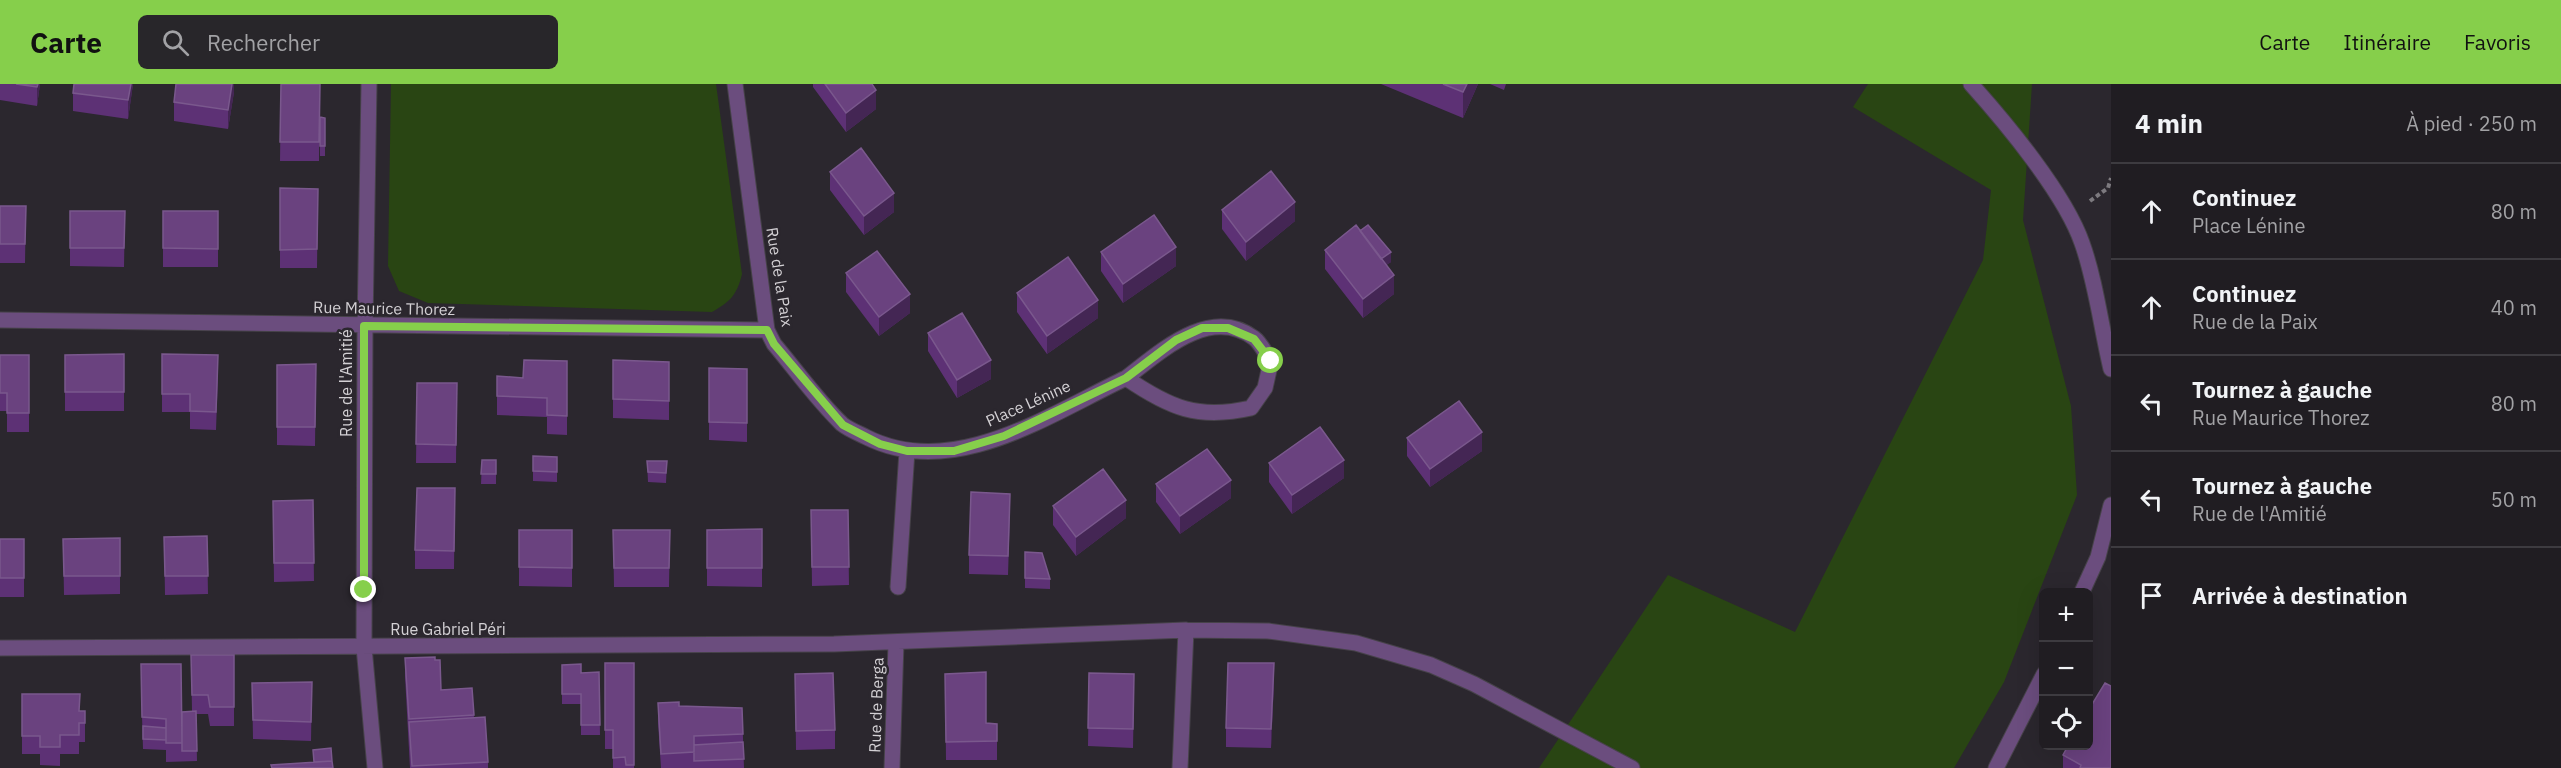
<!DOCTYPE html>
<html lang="fr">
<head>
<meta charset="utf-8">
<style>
	:root { --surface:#201d22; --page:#28262a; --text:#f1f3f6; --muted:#a2a2a5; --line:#3d3b40; --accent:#86cf4b }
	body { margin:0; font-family:"IBM Plex Sans",sans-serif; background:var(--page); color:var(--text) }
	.controls { position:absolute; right:18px; bottom:18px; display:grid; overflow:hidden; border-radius:9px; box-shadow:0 6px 24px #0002 }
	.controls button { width:54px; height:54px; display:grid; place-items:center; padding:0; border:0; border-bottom:2px solid var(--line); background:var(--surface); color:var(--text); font:30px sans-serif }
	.stop { position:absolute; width:18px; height:18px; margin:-14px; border:4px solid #86cf4b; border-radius:50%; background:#fff }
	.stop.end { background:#86cf4b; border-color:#fff; box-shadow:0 2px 6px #0008 }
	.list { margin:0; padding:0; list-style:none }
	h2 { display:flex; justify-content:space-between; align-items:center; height:78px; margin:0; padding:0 24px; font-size:26px }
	h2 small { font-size:20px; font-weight:400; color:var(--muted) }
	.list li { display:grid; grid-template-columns:39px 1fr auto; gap:18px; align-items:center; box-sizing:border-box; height:96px; padding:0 24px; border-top:2px solid var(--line) }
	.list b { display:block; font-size:22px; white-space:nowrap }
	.list p { margin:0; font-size:20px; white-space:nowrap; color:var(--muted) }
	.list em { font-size:20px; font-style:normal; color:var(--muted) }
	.icon { flex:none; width:33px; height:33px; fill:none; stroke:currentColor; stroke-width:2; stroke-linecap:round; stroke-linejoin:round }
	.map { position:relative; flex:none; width:2111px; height:684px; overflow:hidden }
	header { display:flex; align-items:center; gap:36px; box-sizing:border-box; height:84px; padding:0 30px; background:var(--accent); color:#111 }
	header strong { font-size:28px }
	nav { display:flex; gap:33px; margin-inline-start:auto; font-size:21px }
	.search { width:420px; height:54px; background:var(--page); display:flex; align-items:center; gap:15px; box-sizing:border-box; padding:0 21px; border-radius:9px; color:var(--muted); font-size:22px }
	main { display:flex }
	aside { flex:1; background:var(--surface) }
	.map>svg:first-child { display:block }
	.green { fill:#294513 }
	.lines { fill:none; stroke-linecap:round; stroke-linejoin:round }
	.minor-casing { stroke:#464249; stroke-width:17 }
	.tertiary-casing { stroke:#464249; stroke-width:17 }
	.path { stroke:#7d7a7f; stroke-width:4; stroke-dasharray:4.5 3; stroke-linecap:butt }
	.minor { stroke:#6b4d7e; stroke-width:15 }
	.tertiary { stroke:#6b4d7e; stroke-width:15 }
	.wall { fill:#5d3175 }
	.shaded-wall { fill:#442654 }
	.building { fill:#6a427f; stroke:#7a588d; stroke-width:1.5 }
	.route { stroke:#86cf4b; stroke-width:8 }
	.labels { text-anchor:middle; stroke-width:5; stroke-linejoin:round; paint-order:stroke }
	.street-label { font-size:16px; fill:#d3d0d4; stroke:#2b272e }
</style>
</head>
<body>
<header>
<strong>Carte</strong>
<div class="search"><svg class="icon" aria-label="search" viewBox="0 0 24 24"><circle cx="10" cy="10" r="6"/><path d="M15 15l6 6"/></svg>Rechercher</div>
<nav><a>Carte</a><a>Itinéraire</a><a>Favoris</a></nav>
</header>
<main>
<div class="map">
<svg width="2111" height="684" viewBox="0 0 2111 684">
	<rect width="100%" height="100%" fill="#2b272e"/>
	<path class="green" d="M 391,0 L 716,0 L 742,190 C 737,211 730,218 712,228 L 428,219 L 399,207 L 388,182 Z
		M 1868,0 L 2032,0 L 2023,136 L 2071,322 L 2077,411 L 2004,598 L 1954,684 L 1539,684 L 1668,491 L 1795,548 L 1983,176 L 1991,106 L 1853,23 Z"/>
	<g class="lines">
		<g class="minor-casing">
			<path id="minor" d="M 369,0 L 365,242 L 364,563 L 375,684
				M 735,0 L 767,246 L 774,260 C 796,286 817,316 842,340 C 848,345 858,349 866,353 C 953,397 1048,331 1126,294 C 1170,324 1198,336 1251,324 L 1265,304 L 1271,277 C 1266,271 1261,259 1254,254 C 1210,221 1160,268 1126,294
				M 0,236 L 767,246
				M 898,503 L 907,367
				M 0,564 L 834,560 L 1186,546 L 1268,547 L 1356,559 L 1431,581 L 1474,600 L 1632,684
				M 892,684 L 896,559
				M 1180,684 L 1186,546"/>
		</g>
		<g class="tertiary-casing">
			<path id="tertiary" d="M 1971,0 C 2006,39 2065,110 2082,159 C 2096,198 2101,243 2111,285
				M 2082,508 L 2098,473 L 2111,421
				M 1996,684 L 2044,590"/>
		</g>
		<path class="path" d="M 2090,117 L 2108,104 L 2111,94"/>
		<use href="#minor" class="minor"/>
		<use href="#tertiary" class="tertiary"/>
	</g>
	<path class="wall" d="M 0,0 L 40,0 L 37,22 L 0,16 Z
		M 133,0 L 128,35 L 73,27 L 73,9 Z
		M 234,0 L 234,8 L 228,45 L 174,37 L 174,18 Z
		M 281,0 L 320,0 L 319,77 L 280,77 Z
		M 813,0 L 872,0 L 876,25 L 846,48 L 813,3 Z
		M 1381,0 L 1478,0 L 1463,34 Z
		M 1490,0 L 1506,0 L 1504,6 Z
		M 320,33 L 325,34 L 325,72 L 320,72 Z
		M 830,88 L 894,128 L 864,151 L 830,106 Z
		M 280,104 L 318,105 L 317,184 L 280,184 Z
		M 0,122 L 26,122 L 25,179 L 0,179 Z
		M 1222,126 L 1295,137 L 1246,177 L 1222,145 Z
		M 70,127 L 125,127 L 124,183 L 70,182 Z
		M 163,127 L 218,127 L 218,183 L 163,183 Z
		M 1360,147 L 1391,178 L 1386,181 L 1394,210 L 1363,234 L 1325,185 L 1325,166 Z
		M 1101,168 L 1176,182 L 1123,219 L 1101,187 Z
		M 846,189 L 910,229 L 879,252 L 846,208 Z
		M 1017,209 L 1098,234 L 1047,270 L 1017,228 Z
		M 928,249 L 991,295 L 957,314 L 928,267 Z
		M 124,270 L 124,327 L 65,327 L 65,271 Z
		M 162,270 L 218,290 L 216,346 L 190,345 L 190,328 L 162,328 Z
		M 0,271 L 29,271 L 29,348 L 7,348 L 7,327 L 0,327 Z
		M 613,276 L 669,278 L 669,336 L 613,334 Z
		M 567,277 L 567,351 L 547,350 L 547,333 L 497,331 L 497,292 L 523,294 Z
		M 316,280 L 315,362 L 277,361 L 277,281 Z
		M 709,284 L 747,285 L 747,358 L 709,356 Z
		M 417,299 L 457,299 L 456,379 L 416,379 Z
		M 1407,354 L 1482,367 L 1430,403 L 1407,372 Z
		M 533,372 L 557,373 L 557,398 L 533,397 Z
		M 482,376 L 496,376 L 496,400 L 481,400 Z
		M 647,377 L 667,377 L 666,399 L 648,398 Z
		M 1269,379 L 1344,394 L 1292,430 L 1269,398 Z
		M 1156,400 L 1231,414 L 1180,450 L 1156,418 Z
		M 455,404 L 454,485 L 415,485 L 415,466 Z
		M 313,416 L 314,497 L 274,498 L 273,417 Z
		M 1053,422 L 1126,434 L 1076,472 L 1053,441 Z
		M 811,426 L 848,426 L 849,501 L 812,502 Z
		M 1010,429 L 1008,491 L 969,490 L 969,471 Z
		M 762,445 L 762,503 L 707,502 L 707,446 Z
		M 519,446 L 572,446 L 572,503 L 519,502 Z
		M 613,446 L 670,446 L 669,503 L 614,503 Z
		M 207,452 L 208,510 L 165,511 L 164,453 Z
		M 120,454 L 120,510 L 64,511 L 63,455 Z
		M 0,455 L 24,455 L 24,513 L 0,513 Z
		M 1025,468 L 1050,495 L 1050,505 L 1025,504 Z
		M 191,571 L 234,571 L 234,642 L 210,642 L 208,630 L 196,630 L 197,677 L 166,678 L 166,666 L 143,665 L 141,599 L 182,628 L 192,627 Z
		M 405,574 L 435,576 L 441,606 L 472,604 L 474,634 L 488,678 L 488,684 L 410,684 L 405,592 Z
		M 605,579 L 634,579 L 634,684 L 613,684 L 613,665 L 605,665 Z
		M 562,581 L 581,589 L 599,588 L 600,651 L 581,651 L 581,620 L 562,620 Z
		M 1089,589 L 1134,609 L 1133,664 L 1088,662 Z
		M 795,590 L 835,646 L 835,665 L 796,666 Z
		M 945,590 L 986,639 L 997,640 L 997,676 L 946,676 Z
		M 312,598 L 311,657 L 253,655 L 252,599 Z
		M 1274,598 L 1271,664 L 1226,663 L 1226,644 Z
		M 22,610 L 80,627 L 85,627 L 85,658 L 79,658 L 79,670 L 60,670 L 60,682 L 40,681 L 40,670 L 22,670 Z
		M 658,619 L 679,622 L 742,624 L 744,684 L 661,684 L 658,638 Z
		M 2063,671 L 2111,684 L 2063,684 Z"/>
	<path class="shaded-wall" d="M 38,0 L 40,0 L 37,22 L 37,3 Z
		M 131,0 L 133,0 L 128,35 L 128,16 Z
		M 232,0 L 234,0 L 234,8 L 228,45 L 228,26 Z
		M 1467,0 L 1478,0 L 1463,34 L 1463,8 Z
		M 876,6 L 876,25 L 846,48 L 846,29 Z
		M 894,109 L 894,128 L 864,151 L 864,132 Z
		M 1295,118 L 1295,137 L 1246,177 L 1246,158 Z
		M 1176,163 L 1176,182 L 1123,219 L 1123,200 Z
		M 1391,168 L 1391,178 L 1377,188 L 1377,178 Z
		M 1394,191 L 1394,210 L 1363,234 L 1363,215 Z
		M 910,210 L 910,229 L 879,252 L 879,233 Z
		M 1098,216 L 1098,234 L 1047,270 L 1047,252 Z
		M 991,276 L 991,295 L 957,314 L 957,296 Z
		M 1482,348 L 1482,367 L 1430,403 L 1430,385 Z
		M 1344,376 L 1344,394 L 1292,430 L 1292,411 Z
		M 1231,396 L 1231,414 L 1180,450 L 1180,432 Z
		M 1126,416 L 1126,434 L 1076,472 L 1076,453 Z
		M 1274,579 L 1274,598 L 1271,664 L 1271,645 Z"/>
	<path class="building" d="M 16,0 L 38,0 L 37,3 Z
		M 74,0 L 131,0 L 128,16 L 73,9 Z
		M 176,0 L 232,0 L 228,26 L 174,18 Z
		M 281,0 L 320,0 L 319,58 L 280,58 Z
		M 825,0 L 872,0 L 876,6 L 846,29 Z
		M 1443,0 L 1467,0 L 1463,8 Z
		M 320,33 L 325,34 L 325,62 L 320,62 Z
		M 861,64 L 894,109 L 864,132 L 830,88 Z
		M 1271,87 L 1295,118 L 1246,158 L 1222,126 Z
		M 280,104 L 318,105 L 317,165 L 280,166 Z
		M 0,122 L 26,122 L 25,160 L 0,160 Z
		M 70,127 L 125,127 L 124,164 L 70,164 Z
		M 163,127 L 218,127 L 218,165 L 163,164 Z
		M 1154,131 L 1176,163 L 1123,200 L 1101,168 Z
		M 1356,141 L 1394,191 L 1363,215 L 1325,166 Z
		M 1368,141 L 1391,168 L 1381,175 L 1360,147 Z
		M 877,167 L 910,210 L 879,233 L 846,189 Z
		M 1068,173 L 1098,216 L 1047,252 L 1017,209 Z
		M 962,229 L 991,276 L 957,296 L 928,249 Z
		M 124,270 L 124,308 L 65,308 L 65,271 Z
		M 162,270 L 218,271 L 216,328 L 190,327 L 190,310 L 162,310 Z
		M 0,271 L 29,271 L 29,329 L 7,329 L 7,309 L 0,309 Z
		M 524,276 L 567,277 L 567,332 L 547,331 L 547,314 L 497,312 L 497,292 L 523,294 Z
		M 613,276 L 669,278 L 669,317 L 613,315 Z
		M 316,280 L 315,343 L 277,343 L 277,281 Z
		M 709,284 L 747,285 L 747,339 L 709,338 Z
		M 417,299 L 457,299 L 456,361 L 416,360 Z
		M 1459,317 L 1482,348 L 1430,385 L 1407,354 Z
		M 1320,343 L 1344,376 L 1292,411 L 1269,379 Z
		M 1207,365 L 1231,396 L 1180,432 L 1156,400 Z
		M 533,372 L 557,373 L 557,388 L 533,387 Z
		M 482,376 L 496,376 L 496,390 L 481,390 Z
		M 647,377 L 667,377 L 666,389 L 648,388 Z
		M 1103,385 L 1126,416 L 1076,453 L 1053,422 Z
		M 417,404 L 455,404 L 454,467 L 415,466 Z
		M 971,408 L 1010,410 L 1008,472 L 969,471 Z
		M 313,416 L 314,479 L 274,479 L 273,417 Z
		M 811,426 L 848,426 L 849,483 L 812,483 Z
		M 762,445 L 762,484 L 707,484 L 707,446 Z
		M 519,446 L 572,446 L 572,484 L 519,483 Z
		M 613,446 L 670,446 L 669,484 L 614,484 Z
		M 207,452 L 208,492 L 165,492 L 164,453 Z
		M 120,454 L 120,492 L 64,492 L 63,455 Z
		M 0,455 L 24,455 L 24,494 L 0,494 Z
		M 1025,468 L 1042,469 L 1050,495 L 1025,494 Z
		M 191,571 L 234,571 L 234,623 L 210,623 L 208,611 L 192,611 Z
		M 435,573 L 435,576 L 440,576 L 441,606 L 472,604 L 474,631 L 409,635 L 405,574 Z
		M 605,579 L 634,579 L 634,681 L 626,681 L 625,673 L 613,674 L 613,646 L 605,646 Z
		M 1228,579 L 1274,579 L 1271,645 L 1226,644 Z
		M 141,580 L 181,580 L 182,659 L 166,659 L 166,635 L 142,633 Z
		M 581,580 L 581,589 L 599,588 L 600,641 L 581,641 L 581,610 L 562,610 L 562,581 Z
		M 986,588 L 986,639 L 997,640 L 997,657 L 946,658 L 945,590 Z
		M 833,589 L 835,646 L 796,647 L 795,590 Z
		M 1089,589 L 1134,590 L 1133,645 L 1088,644 Z
		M 312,598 L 311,638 L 253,636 L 252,599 Z
		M 2105,599 L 2111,602 L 2111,684 L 2080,684 L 2081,681 L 2063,671 L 2068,662 L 2088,662 L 2088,627 Z
		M 22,610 L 80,610 L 79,627 L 85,627 L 85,639 L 79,639 L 79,651 L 60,651 L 60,663 L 40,663 L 40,652 L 22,652 Z
		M 679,618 L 679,622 L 742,624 L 743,650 L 694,652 L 694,668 L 661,670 L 658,619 Z
		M 196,627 L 197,667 L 182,667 L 182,628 Z
		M 485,633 L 488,678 L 412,682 L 409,638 Z
		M 143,642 L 166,644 L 166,656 L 143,655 Z
		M 743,658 L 744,675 L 694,677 L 694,661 Z
		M 331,664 L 332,677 L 314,678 L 313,666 Z
		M 332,677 L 333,684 L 272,684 L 271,681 Z"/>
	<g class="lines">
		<path class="route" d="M 364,506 L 364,242 L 767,246 L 774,260 L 843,341 L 880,360 L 907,367 L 954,367 L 1004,352 L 1126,294 L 1176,256 L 1202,244 L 1228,244 L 1254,255 L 1271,277"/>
	</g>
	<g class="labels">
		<g class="street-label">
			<text transform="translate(780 193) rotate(81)" y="6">Rue de la Paix</text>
			<text transform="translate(384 224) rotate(1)" y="6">Rue Maurice Thorez</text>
			<text transform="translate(346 299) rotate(-90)" y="6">Rue de l'Amitié</text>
			<text transform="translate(1028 319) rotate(-24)" y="6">Place Lénine</text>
			<text x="448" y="551">Rue Gabriel Péri</text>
			<text transform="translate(876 621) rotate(-88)" y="6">Rue de Berga</text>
		</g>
	</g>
</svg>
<div class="controls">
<button>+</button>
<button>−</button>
<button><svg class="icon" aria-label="locate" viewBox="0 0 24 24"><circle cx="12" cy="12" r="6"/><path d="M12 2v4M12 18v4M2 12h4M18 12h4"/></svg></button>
</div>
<div class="stop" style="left:1271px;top:277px"></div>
<div class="stop end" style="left:364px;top:506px"></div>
</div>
<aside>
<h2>4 min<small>À pied · 250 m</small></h2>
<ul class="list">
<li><svg class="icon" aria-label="ahead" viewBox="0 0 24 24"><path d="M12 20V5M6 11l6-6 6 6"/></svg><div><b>Continuez</b><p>Place Lénine</p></div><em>80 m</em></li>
<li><svg class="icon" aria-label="ahead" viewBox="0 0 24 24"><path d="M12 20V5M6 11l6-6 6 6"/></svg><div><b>Continuez</b><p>Rue de la Paix</p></div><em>40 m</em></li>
<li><svg class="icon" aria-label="left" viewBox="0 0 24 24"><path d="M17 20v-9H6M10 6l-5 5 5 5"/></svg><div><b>Tournez à gauche</b><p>Rue Maurice Thorez</p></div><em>80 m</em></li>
<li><svg class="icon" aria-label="left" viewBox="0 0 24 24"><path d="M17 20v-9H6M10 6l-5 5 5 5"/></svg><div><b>Tournez à gauche</b><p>Rue de l'Amitié</p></div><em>50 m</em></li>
<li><svg class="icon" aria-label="arrive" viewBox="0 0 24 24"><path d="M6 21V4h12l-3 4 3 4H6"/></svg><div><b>Arrivée à destination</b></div></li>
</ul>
</aside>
</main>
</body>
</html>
